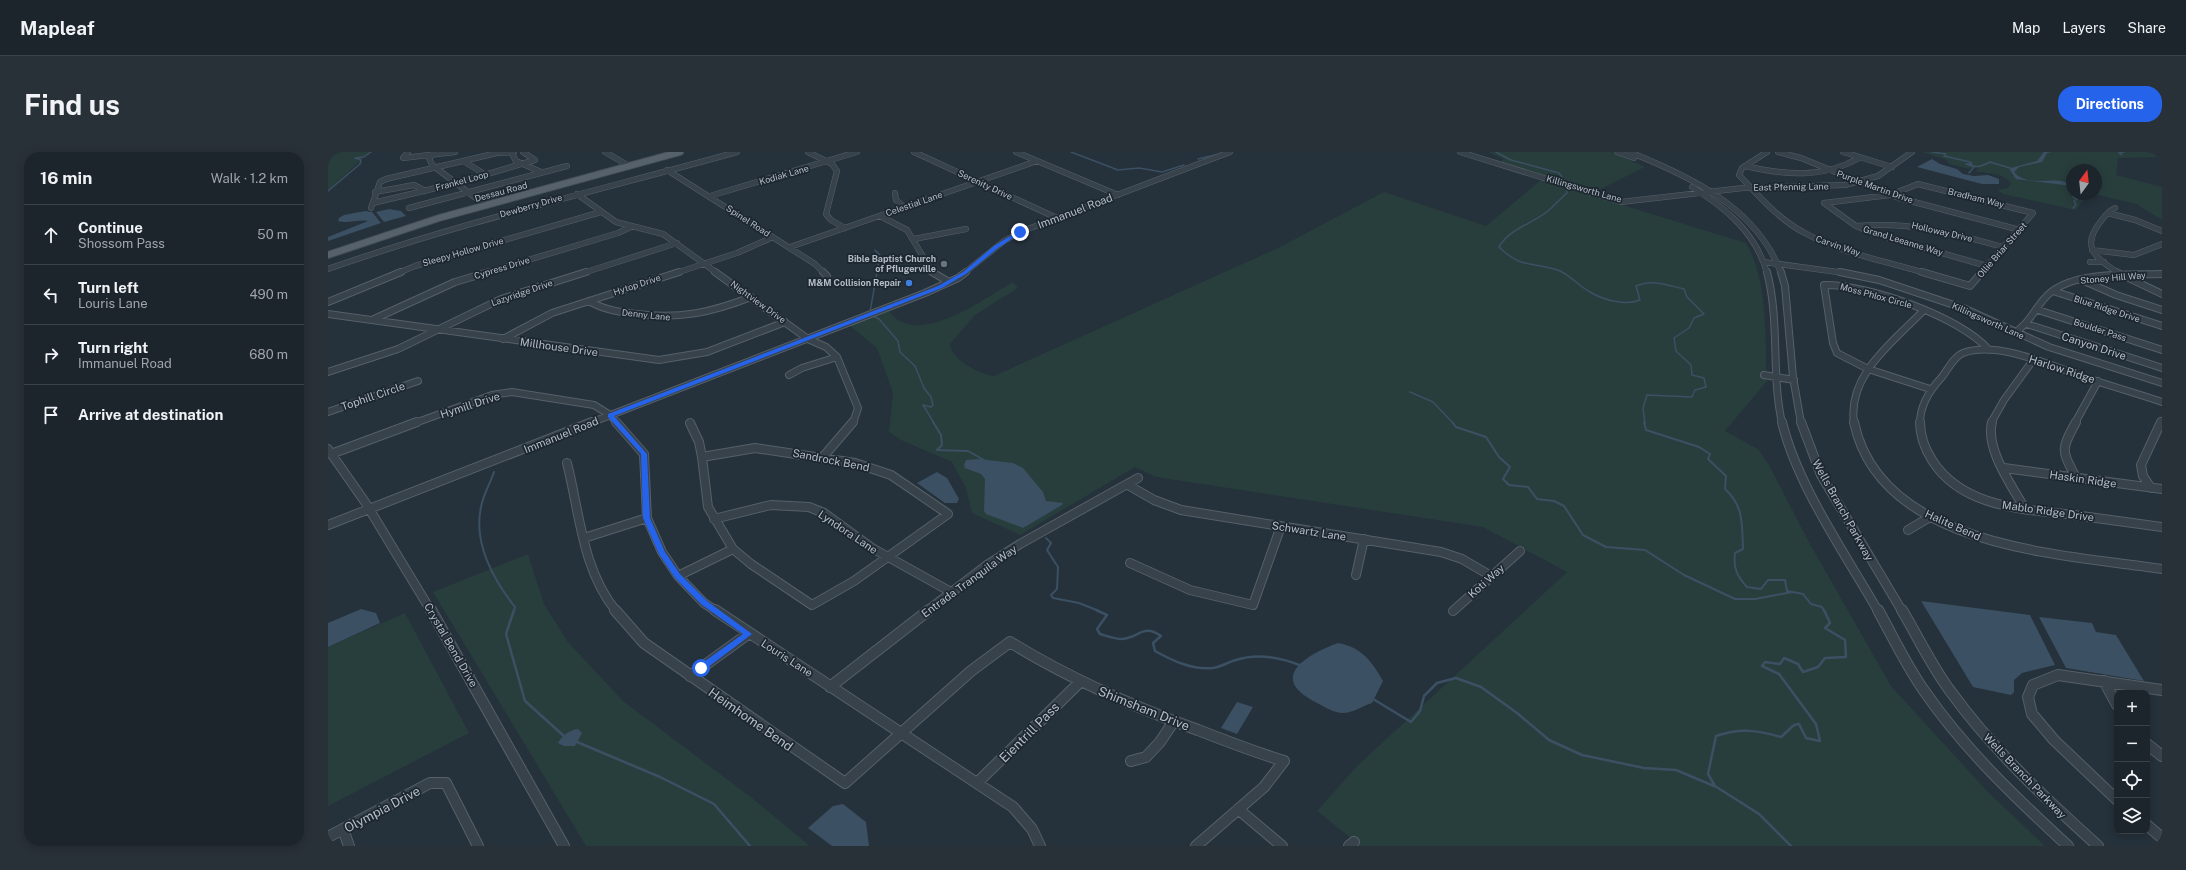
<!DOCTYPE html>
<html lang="en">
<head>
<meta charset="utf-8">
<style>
	:root { --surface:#1c252c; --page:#293138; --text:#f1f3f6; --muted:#a0a5a9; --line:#3a4248; --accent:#2563eb }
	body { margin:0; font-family:"Public Sans",sans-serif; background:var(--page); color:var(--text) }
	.controls { position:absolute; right:12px; bottom:12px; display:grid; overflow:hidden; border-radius:8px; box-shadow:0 2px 10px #0003 }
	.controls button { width:36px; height:36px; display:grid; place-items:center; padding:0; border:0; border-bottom:1px solid var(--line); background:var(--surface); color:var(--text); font:20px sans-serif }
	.compass { position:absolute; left:1738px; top:12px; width:36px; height:36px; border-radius:50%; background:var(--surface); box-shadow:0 2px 10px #0003; rotate:15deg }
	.stop { position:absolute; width:12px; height:12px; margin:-9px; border:3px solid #2563eb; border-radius:50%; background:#fff }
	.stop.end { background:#2563eb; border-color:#fff; box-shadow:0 1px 4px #0008 }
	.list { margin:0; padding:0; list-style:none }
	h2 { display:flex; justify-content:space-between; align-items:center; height:52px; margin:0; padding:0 16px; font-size:17px }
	h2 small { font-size:13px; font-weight:400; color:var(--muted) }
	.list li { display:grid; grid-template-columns:26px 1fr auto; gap:12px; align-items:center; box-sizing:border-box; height:60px; padding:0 16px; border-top:1px solid var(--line) }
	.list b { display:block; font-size:15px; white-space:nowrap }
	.list p { margin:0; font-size:13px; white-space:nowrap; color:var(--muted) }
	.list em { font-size:13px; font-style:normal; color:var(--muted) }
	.icon { flex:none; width:22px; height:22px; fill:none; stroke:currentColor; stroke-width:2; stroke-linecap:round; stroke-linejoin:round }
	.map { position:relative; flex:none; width:1834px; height:694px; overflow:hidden; border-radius:16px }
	header { display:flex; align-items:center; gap:24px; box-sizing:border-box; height:56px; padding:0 20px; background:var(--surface); border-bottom:1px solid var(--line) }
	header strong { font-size:19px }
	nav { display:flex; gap:22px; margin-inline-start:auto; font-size:14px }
	.intro { display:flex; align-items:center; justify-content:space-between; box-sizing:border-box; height:96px; padding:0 24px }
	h1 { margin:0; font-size:28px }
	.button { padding:10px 18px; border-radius:16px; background:var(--accent); color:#fff; font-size:14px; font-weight:700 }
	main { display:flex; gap:24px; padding:0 24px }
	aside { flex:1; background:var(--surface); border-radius:16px; box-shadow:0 2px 10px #0003 }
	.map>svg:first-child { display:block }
	.green { fill:#283e3d }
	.water { fill:#3b5063 }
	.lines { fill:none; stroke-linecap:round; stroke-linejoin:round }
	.stream-far2 { stroke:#3b5063; stroke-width:1.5 }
	.stream-far1 { stroke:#3b5063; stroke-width:2 }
	.stream { stroke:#3b5063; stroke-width:2.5 }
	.minor-far3-casing { stroke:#566069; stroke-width:6 }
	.minor-far2-casing { stroke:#566069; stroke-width:8 }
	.minor-far1-casing { stroke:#566069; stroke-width:10 }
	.minor-casing { stroke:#566069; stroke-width:12 }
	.major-casing { stroke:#444e57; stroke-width:8 }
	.minor-far3 { stroke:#38424b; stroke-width:5 }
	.minor-far2 { stroke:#38424b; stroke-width:6 }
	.minor-far1 { stroke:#38424b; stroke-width:8 }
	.minor { stroke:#38424b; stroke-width:10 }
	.major { stroke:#56616b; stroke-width:6 }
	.route { fill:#2563eb }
	.worship-dot { fill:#6b7280; stroke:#1d2730; stroke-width:1.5 }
	.shop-dot { fill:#3f7fe0; stroke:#1d2730; stroke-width:1.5 }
	.labels { text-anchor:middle; stroke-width:3.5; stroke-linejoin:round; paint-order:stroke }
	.far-street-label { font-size:9px; fill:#b4bdc7; stroke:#1d2730 }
	.far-poi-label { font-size:9px; font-weight:bold; fill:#b4bdc7; stroke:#1d2730; text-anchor:end }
	.street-label { font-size:11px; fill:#b4bdc7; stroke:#1d2730 }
	.near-street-label { font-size:13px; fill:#b4bdc7; stroke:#1d2730 }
</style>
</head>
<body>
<header>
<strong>Mapleaf</strong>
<nav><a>Map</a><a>Layers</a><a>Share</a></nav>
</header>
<div class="intro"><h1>Find us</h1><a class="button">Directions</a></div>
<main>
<aside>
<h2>16 min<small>Walk · 1.2 km</small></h2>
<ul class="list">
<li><svg class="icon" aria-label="ahead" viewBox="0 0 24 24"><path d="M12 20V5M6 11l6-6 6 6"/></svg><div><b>Continue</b><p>Shossom Pass</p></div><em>50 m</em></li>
<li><svg class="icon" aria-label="left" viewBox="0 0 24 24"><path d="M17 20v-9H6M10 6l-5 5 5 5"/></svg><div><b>Turn left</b><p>Louris Lane</p></div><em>490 m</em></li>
<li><svg class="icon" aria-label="right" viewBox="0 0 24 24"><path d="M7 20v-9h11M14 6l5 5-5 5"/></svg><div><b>Turn right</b><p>Immanuel Road</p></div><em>680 m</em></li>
<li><svg class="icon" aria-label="arrive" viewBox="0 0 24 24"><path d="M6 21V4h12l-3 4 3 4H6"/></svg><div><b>Arrive at destination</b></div></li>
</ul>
</aside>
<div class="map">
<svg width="1834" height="694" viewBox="0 0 1834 694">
	<rect width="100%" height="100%" fill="#25313b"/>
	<path class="green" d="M 0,0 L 42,0 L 0,38 Z
		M 1160,0 L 1283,0 L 1317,15 L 1267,40 L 1173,10 L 1175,7 Z
		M 1594,0 L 1834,0 L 1834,5 L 1790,6 L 1788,23 L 1834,35 L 1834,68 L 1808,52 L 1766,42 L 1768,42 L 1768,18 L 1744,18 L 1744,42 L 1759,42 L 1748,58 L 1675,42 L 1669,38 L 1680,36 L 1683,31 C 1674,20 1660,22 1647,19 L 1651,17 L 1647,15 L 1641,17 L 1621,12 L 1619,8 Z
		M 1213,28 L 1418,91 C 1440,127 1437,186 1439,229 L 1397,279 L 1430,297 L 1441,313 L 1482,392 L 1563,534 L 1659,639 L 1717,694 L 1033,694 L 989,659 L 1029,614 L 1239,420 L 1155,375 L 828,325 L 807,315 L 692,383 L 644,361 L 638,336 L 624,310 L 573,288 L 561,280 L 565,241 L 549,196 L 521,173 L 561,159 C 588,198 657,146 685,130 L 690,136 L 647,163 L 622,192 C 624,208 651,222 666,224 L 950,96 L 1056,40 L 1158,74 Z
		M 200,402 L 216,452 L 240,490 L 295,549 L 424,646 L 482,694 L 258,694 L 105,440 Z
		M 77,461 L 141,581 L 0,654 L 0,495 Z"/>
	<path class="water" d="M 1716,0 L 1724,0 L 1719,1 L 1714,10 L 1691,15 L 1686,20 C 1702,38 1729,21 1744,34 L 1688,27 L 1682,18 L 1683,16 L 1709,9 Z
		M 1604,7 L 1612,12 L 1629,17 L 1635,22 L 1646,24 L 1660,23 L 1671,27 L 1671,32 L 1654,32 L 1589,15 Z
		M 61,57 L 73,59 L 78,64 L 56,70 L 48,60 Z
		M 37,59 L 44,60 L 53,71 L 0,89 L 0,85 L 40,69 C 31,67 19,72 10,69 L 11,66 L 16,63 Z
		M 651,307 L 685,311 L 695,316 L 715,340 L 718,349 L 735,351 L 734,353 L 695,376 L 658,362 L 656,359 L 657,327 L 653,322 L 637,316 L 636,313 L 638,308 Z
		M 609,320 L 619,326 L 631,347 L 629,351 L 617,351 L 589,331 Z
		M 1593,449 L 1702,463 L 1727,513 L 1694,521 L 1686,528 L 1686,540 L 1683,543 L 1645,535 Z
		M 33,457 L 48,461 L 52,471 L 0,495 L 0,471 Z
		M 1711,465 L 1764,471 L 1768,480 L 1788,483 L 1816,529 L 1738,516 Z
		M 1010,491 C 1033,495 1044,509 1055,529 L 1044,551 C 1035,554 1024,561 1015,561 C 1006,561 997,555 989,551 C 982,547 971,541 967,534 C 955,513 996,496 1010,491 Z
		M 909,550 L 925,555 L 909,582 L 893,576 Z
		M 250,577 L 254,581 L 247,594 L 236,594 L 230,591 C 234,584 241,578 250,577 Z
		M 515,652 L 538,670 L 541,694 L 504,694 L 480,676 L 505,654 Z"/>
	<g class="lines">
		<path class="stream-far2" d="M 743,0 L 790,18 L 811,16 L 834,20 L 856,13
			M 1168,0 L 1183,8 L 1231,21 L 1238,31
			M 1604,0 L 1618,2 L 1616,4 L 1642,10 L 1644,12 L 1638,12 C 1648,16 1653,15 1662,10 L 1685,17
			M 1794,3 L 1791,1 L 1796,0
			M 870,7 L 891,2
			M 1641,21 L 1646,15
			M 1238,34 L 1239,41 C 1231,48 1224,56 1216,62 C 1200,73 1181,78 1171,95 C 1194,118 1206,109 1232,119 C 1243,124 1251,134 1262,140 C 1275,148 1298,154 1312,148 L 1308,134 C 1325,127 1339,133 1356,137 L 1359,145 L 1376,162 L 1366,166 L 1361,176 L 1346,186 L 1348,199 L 1363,213 L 1364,223 L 1376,226 L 1378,235 L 1367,238 L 1364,245 L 1319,243 L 1315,256 L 1317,271
			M 0,39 L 32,12 L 33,8 L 27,6 L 36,5 L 43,0
			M 1745,56 L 1748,53 L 1746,49 L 1749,47 L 1745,45 L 1750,42
			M 542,160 L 552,103 L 547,98
			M 545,164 L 551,167 L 570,189 L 572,200 L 587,214 L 596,236 L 603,245 L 605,253 L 603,255 L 595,253 L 606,271
			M 1082,240 L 1105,250 L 1125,271"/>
		<path class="stream-far1" d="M 605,270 L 613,283 L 614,293 L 609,298 L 640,299 L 656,308
			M 1124,270 L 1128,275 L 1158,285 L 1171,305 L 1182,315 L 1175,327 L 1181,333 L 1200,335 L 1209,347 L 1226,349 L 1236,354 L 1255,383 L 1278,395 L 1317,398 L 1356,423 L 1407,447 L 1427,447 L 1464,440
			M 1316,270 L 1318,278 L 1371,295 L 1382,302 L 1380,307 L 1398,324 L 1397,337 C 1416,354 1414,373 1415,397 L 1407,401 C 1405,416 1409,424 1419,435 L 1433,437 L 1440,428 L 1457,428 L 1459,439 L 1475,442 L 1483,452 L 1494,455 L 1496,459
			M 166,320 C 162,332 155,343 153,355 C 145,392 165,427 187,455 L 186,459
			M 718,386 L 723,391 L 719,398 L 730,415 L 729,437 L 723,443 L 725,446 L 751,451 L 771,459"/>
		<path class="stream" d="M 186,458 L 178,482 L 197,549 L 237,585
			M 768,458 L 779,463 L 769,477 L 772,482 C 779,484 787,487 794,487 C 812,486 814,471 833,484 L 825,491 L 827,499 C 845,509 864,518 885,516 C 893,515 900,510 908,508 C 929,501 954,506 974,514
			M 1045,547 L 1083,570 L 1092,559 L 1096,544 L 1109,531 L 1128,526 L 1153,535 L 1189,561 L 1221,588 L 1254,603 L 1316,616 L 1348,618 L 1386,634
			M 249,590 L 332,625 L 386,652 L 422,694
			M 1463,694 L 1431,662 L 1387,634 L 1380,622 L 1388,584 C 1412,576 1429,578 1453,585 L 1466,573 L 1471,572 L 1478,586 L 1492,589 L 1488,572 L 1451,522 L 1434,514 L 1437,510 L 1452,512 L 1456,506 L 1470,512 L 1475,520 L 1490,515 L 1497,506 L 1518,505 L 1517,488 L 1497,476 L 1502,471 L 1496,458"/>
		<g class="minor-far3-casing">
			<path id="minor-far3" d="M 80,0 L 75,6 L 127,0
				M 106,0 L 101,6 L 104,13 L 157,53
				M 183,0 L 188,9 L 213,20
				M 277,0 L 301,14
				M 480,0 L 504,12 L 509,19 L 498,62 L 503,68 L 517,76
				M 586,0 L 729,66
				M 688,0 L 790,43
				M 1132,0 L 1293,50 L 1415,36 L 1517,33 L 1550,24 L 1584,0
				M 1289,0 L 1306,6
				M 1301,0 C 1362,24 1429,56 1453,121
				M 1439,0 L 1414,16 L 1411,23 C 1430,43 1450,67 1475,80 C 1512,101 1557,109 1597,121
				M 1450,0 L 1473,6 L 1571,46 L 1692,78
				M 1515,0 L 1564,15
				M 137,10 L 158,23
				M 1417,14 C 1457,23 1494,27 1531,6
				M 339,18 L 487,112 L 496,121
				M 1364,35 C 1398,56 1428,81 1439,121
				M 47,40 L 86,33 L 97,39
				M 567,41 L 568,48 L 576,55
				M 249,42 L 288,70 L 335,82 L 389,121
				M 382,44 L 529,0
				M 45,51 L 129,31 L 207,8 L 195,0
				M 1496,51 L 1562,43 L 1590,32 L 1705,61 L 1653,121
				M 1496,51 L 1528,74 L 1544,81 L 1659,114
				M 43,56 L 52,30 L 58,27 L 169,1 L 186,0
				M 81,56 L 239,14
				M 1787,56 C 1781,58 1777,64 1773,69 C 1752,95 1767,105 1790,121
				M 1780,61 L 1807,68 L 1834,79
				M 552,64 L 579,78 L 605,121
				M 1529,74 C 1582,69 1624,81 1675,95
				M 586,87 L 638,77
				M 462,95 L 709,9
				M 1764,98 L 1806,103 L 1834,92
				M 1436,110 L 1517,121
				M 1762,110 L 1776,110
				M 0,117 C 134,70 272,38 409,0
				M 70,121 L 87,114 L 273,60
				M 157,121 L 290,81 L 305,74
				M 255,121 L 349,91
				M 348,121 L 409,101 L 445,85
				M 636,121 L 676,89 L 692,80 L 902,0"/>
		</g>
		<g class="minor-far2-casing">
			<path id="minor-far2" d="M 387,120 L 480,187 L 498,195 L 509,205 L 530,256 L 525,271
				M 495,120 L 499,124
				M 604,120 L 621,130
				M 1439,120 C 1452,169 1443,222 1454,271
				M 1453,120 L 1457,134 L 1465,225 L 1473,271
				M 1512,120 L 1551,128 L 1635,156 L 1721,195 L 1834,231
				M 1594,120 L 1642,134 L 1654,120
				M 1788,120 L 1834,142
				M 1754,128 L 1788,143 L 1834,158
				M 1725,139 L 1834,174
				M 261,149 C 276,158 292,160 308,162 C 352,167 382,161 423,145
				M 0,150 L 73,120
				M 1710,158 L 1834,198
				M 0,162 L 331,208 L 379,200 L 457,170
				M 46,167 L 127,130 L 161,120
				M 1699,172 L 1834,216
				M 1686,181 C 1703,171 1708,152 1723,140 C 1750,119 1801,123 1834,122
				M 175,187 L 224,161 L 351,120
				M 0,220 L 70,197 L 173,147 L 258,120
				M 461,223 L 474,216 L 509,205
				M 1436,223 L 1466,228
				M 1602,237 L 1540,217 L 1509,201 L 1505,191 L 1496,133 C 1539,132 1633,165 1661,198
				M 0,260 L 90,229
				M 87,271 L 164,243 L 184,240 L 266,253 L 282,263 L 289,271
				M 262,271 L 597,141 L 630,126 L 638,120
				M 1526,271 C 1519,223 1565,190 1595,159
				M 1592,271 C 1592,253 1601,239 1613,226 C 1620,218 1625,205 1635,201 C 1670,188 1723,214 1756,225 C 1782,234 1808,241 1834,250
				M 1663,271 L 1676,248 L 1705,208
				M 1747,271 L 1770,229
				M 1833,271 L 1834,269"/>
		</g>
		<g class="minor-far1-casing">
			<path id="minor-far1" d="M 288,270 L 316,302 L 319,366 L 334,400 L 350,424 L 376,451 L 388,459
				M 1454,270 C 1469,333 1518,403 1550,459
				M 1473,270 L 1493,323 L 1574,459
				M 1526,270 C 1552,396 1734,402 1834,417
				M 1592,270 C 1592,283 1597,297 1604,308 C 1634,356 1696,357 1746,363 C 1775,367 1805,371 1834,375
				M 1664,270 C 1657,297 1684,334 1697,357
				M 1748,270 C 1732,299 1734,298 1748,326
				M 362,271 L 371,290 L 374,305
				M 427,296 L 527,311 L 563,323 L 620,362 L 526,429 L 484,453 L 423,412 L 405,397 L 380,355 L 374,305 Z
				M 0,297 L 37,350 L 103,459
				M 3,302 L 89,270
				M 495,305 L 525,270
				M 239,311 C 252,362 254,417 288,459
				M 1676,316 L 1834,337
				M 800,333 L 826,348 L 853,358 L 1113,400 L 1134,407 L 1163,424
				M 1823,336 L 1815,324 L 1813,313 L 1833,270
				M 386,367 L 443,353 L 481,355 L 496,361 L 544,396 L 623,440
				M 0,373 L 264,270
				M 1580,378 L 1602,365
				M 256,386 L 319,366
				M 802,411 L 862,438 L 925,453 L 953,374
				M 1028,423 L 1036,387
				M 350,424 L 405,397
				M 599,459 L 659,413 L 692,392 L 810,326
				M 1125,459 L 1192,399"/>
		</g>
		<g class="minor-casing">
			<path id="minor" d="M 103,458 L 236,694
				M 287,458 L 316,491 L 517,631 L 643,519 L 682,490 C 742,527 804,554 870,578 C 898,589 927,600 956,609 L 936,635 L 868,694
				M 387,458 L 685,655 L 704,677 L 712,694
				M 1550,458 C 1565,485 1579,515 1597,540 C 1637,598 1689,647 1740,694
				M 1574,458 C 1590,485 1604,515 1623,540 C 1665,598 1717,646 1770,694
				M 362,524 L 420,482
				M 1776,529 L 1789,553
				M 502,535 L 601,458
				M 1819,592 L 1834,604
				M 803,609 L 818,605 L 832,590 L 846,569
				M 650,630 L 752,530
				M 1789,648 L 1726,588 L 1704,562 L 1700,545 L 1705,533 L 1730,523 L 1834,538
				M 910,657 L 954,694
				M 1819,673 L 1834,686
				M 15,677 L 21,694
				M 0,685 L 102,631 L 118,631 L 150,694
				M 1021,694 L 1026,690"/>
		</g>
		<g class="major-casing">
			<path id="major" d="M 0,103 L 111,66 L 352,0"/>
		</g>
		<use href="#minor-far3" class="minor-far3"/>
		<use href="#minor-far2" class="minor-far2"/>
		<use href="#minor-far1" class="minor-far1"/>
		<use href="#minor" class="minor"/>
		<use href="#major" class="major"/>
	</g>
	<path class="route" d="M 690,79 L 694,80 L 670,96 L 638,122 L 614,136 L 286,264 L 319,302 L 322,366 L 337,400 L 352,422 L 379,449 L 424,482 L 375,519 L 370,519 L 370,514 L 415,482 L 374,453 L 347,426 L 331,402 L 315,366 L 313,302 L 280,265 L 280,262 L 610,134 L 635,120 L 666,94 Z"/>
	<circle class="worship-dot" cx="616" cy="112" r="4"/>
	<circle class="shop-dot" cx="581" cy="131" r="4"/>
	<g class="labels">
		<g class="far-street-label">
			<text transform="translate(456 23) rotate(-16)" y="3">Kodiak Lane</text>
			<text transform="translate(134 29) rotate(-15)" y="3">Frankel Loop</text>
			<text transform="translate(657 33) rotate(25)" y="3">Serenity Drive</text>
			<text transform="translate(1463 35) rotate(-1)" y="3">East Pfennig Lane</text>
			<text transform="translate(1547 35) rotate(20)" y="3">Purple Martin Drive</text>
			<text transform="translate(1256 37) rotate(16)" y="3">Killingsworth Lane</text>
			<text transform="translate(173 40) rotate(-15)" y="3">Dessau Road</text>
			<text transform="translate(1648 46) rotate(14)" y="3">Bradham Way</text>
			<text transform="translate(586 52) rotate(-19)" y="3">Celestial Lane</text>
			<text transform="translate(203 54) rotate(-16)" y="3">Dewberry Drive</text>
			<text transform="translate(420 69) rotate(33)" y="3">Spinel Road</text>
			<text transform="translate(1614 80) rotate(13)" y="3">Holloway Drive</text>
			<text transform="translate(1575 89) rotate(17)" y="3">Grand Leeanne Way</text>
			<text transform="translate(1510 94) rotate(19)" y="3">Carvin Way</text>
			<text transform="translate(1674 98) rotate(-49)" y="3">Ollie Briar Street</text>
			<text transform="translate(135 100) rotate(-16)" y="3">Sleepy Hollow Drive</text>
			<text transform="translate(174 116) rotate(-17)" y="3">Cypress Drive</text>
			<text transform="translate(1785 126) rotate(-5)" y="3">Stoney Hill Way</text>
			<text transform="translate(309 133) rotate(-18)" y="3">Hytop Drive</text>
			<text transform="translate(194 141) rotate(-19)" y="3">Lazyridge Drive</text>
			<text transform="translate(1548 144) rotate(15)" y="3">Moss Phlox Circle</text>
			<text transform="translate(430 150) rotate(36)" y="3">Nightview Drive</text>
			<text transform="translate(1779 157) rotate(18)" y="3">Blue Ridge Drive</text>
			<text transform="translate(318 163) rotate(6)" y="3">Denny Lane</text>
			<text transform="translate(1660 169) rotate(24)" y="3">Killingsworth Lane</text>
			<text transform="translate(1772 178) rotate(18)" y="3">Boulder Pass</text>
		</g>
		<g class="far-poi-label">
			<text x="608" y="110">Bible Baptist Church<tspan x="608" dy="10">of Pflugerville</tspan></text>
			<text x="573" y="134">M&amp;M Collision Repair</text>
		</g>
		<g class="street-label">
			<text transform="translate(747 59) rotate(-21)" y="4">Immanuel Road</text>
			<text transform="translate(1766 194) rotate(18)" y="4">Canyon Drive</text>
			<text transform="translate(231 195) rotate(8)" y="4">Millhouse Drive</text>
			<text transform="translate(1734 217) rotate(18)" y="4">Harlow Ridge</text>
			<text transform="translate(45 244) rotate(-19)" y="4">Tophill Circle</text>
			<text transform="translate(142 253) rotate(-18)" y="4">Hymill Drive</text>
			<text transform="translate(233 283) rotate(-22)" y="4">Immanuel Road</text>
			<text transform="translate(503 308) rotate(11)" y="4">Sandrock Bend</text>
			<text transform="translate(1755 327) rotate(8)" y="4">Haskin Ridge</text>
			<text transform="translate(1515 358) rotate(61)" y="4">Wells Branch Parkway</text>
			<text transform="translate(1720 359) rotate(8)" y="4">Mablo Ridge Drive</text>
			<text transform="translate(1625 373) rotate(24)" y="4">Halite Bend</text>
			<text transform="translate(981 379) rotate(9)" y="4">Schwartz Lane</text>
			<text transform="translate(520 380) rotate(34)" y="4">Lyndora Lane</text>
			<text transform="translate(641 429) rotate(-36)" y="4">Entrada Tranquila Way</text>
			<text transform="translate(1158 429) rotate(-42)" y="4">Koti Way</text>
			<text transform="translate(123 493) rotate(60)" y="4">Crystal Bend Drive</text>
			<text transform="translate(459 506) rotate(33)" y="4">Louris Lane</text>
			<text transform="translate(1697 624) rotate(46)" y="4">Wells Branch Parkway</text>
		</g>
		<g class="near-street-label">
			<text transform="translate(816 556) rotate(22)" y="5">Shimsham Drive</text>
			<text transform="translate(423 567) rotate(35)" y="5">Heimhome Bend</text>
			<text transform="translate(701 580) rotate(-45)" y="5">Eientrill Pass</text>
			<text transform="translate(54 657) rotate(-28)" y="5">Olympia Drive</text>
		</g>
	</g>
</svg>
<div class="controls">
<button>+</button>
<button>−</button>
<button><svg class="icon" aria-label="locate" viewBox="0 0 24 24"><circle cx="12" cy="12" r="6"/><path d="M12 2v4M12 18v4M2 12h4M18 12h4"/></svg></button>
<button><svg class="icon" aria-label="layers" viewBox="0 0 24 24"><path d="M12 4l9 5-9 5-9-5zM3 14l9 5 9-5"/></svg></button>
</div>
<svg class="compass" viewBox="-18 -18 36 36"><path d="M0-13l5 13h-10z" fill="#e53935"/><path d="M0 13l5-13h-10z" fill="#a0a5a9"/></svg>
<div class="stop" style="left:373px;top:516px"></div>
<div class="stop end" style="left:692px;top:80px"></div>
</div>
</main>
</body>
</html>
